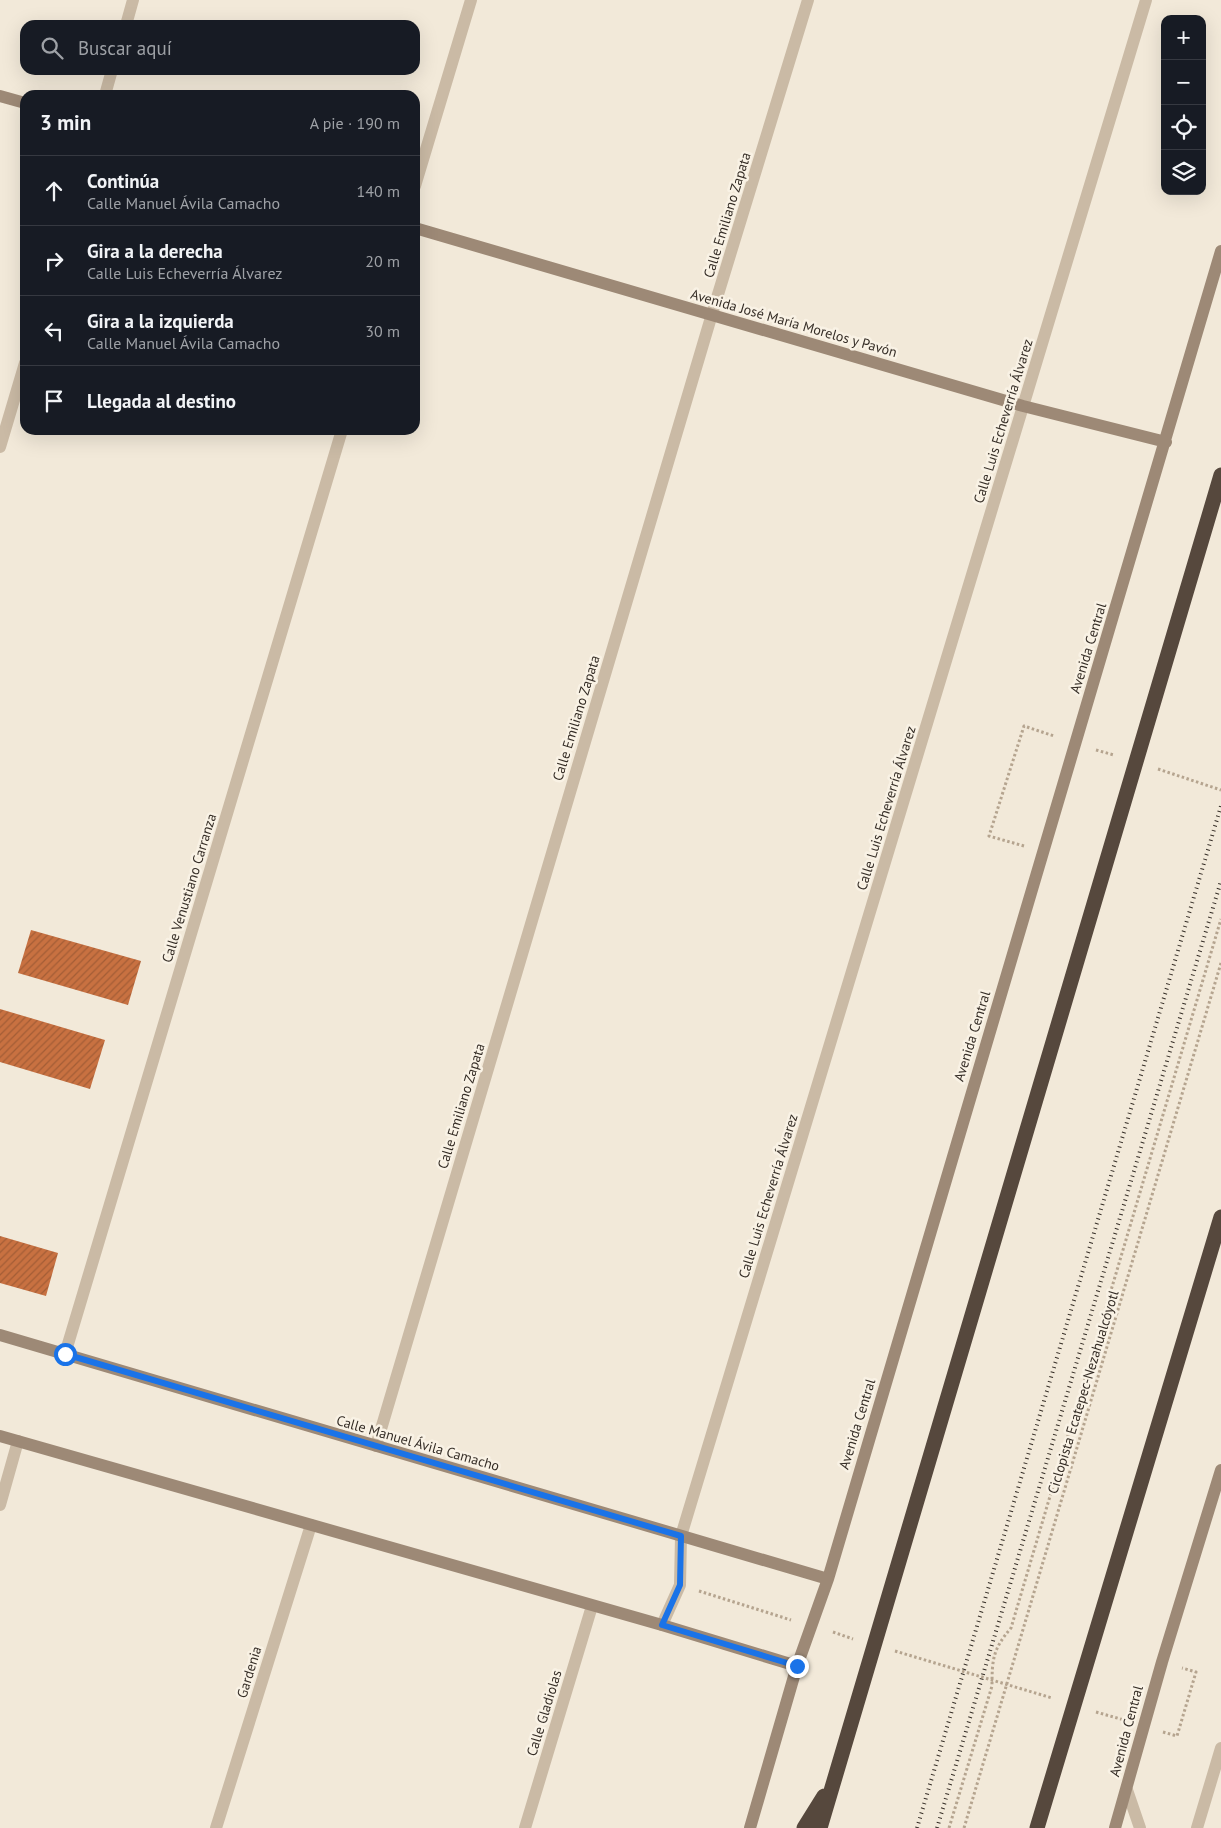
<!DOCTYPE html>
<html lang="es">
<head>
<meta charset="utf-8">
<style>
	:root { --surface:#171b24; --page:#20242c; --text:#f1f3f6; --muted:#9ea1a6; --line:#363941 }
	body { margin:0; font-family:"PT Sans",sans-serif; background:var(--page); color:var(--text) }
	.controls { position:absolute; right:15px; top:15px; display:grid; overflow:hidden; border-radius:10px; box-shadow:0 5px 20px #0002 }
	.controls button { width:45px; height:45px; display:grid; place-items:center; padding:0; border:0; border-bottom:1px solid var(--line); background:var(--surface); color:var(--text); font:25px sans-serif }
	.stop { position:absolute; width:15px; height:15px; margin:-11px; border:4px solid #1a73e8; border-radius:50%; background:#fff }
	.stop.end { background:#1a73e8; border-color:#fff; box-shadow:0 1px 5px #0008 }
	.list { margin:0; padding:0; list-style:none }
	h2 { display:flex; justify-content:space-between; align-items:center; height:65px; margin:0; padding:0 20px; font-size:21px }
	h2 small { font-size:16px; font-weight:400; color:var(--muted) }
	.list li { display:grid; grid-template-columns:32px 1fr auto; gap:15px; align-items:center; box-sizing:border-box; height:70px; padding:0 20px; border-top:1px solid var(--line) }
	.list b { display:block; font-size:19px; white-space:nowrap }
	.list p { margin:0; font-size:16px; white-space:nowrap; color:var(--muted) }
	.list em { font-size:16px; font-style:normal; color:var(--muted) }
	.icon { flex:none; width:28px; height:28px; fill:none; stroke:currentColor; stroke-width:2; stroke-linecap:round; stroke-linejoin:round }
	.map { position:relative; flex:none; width:1221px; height:1828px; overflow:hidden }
	.search { position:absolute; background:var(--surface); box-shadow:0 5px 20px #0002; left:20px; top:20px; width:400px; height:55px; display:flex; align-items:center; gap:12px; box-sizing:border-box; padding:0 18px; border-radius:15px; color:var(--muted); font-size:19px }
	.panel { position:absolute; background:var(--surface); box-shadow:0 5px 20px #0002; left:20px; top:90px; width:400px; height:345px; border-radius:15px }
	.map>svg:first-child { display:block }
	.building { fill:url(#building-hatch) }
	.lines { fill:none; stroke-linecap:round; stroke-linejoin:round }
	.path { stroke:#b5a48f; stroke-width:3; stroke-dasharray:2.5 2.5; stroke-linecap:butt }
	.lane { stroke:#cabaa5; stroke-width:12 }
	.street { stroke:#cabaa5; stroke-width:12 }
	.secondary { stroke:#9d8976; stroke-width:12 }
	.highway { stroke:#56483d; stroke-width:15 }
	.rail { stroke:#352d26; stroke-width:4; stroke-dasharray:1 4; stroke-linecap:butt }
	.route { stroke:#1a73e8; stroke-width:6 }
	.labels { text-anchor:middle; stroke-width:5; stroke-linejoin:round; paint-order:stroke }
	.street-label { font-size:14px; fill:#352d26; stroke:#f9f2e5 }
</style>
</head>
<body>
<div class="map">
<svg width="1221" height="1828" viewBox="0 0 1221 1828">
	<defs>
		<pattern id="building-hatch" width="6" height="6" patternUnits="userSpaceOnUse" patternTransform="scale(1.25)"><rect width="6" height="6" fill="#c87141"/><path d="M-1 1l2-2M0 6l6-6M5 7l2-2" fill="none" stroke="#a35d36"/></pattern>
	</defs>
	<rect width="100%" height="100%" fill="#f2e9d9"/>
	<path class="building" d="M 31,930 L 141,961 L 128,1005 L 18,973 Z
		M 0,1009 L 105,1040 L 90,1089 L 0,1062 Z
		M 0,1236 L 58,1253 L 46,1296 L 0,1283 Z"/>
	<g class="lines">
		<path class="path" d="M 1096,750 L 1114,755
			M 1158,769 L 1221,790
			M 1024,846 L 989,836 L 1024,726 L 1054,736
			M 699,1591 L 791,1620
			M 833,1632 L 853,1639
			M 895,1651 L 1052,1698
			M 1096,1712 L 1124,1720
			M 1163,1732 L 1177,1736 L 1196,1672 L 1182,1668
			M 949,1828 L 992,1686 C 992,1659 993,1649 1011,1628 L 1221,919
			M 964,1828 L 1221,963"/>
		<path class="lane" d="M 1127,1790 L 1140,1828
			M 1197,1828 L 1221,1748"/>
		<path class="street" d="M 126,25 L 133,0
			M 105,95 L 112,70
			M 415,186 L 471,0
			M 0,447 L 25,363
			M 65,1354 L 342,430
			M 376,1446 L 712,314 L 808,0
			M 0,1505 L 18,1441
			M 662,1625 L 680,1585 L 681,1536 L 1146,0
			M 216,1828 L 311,1525
			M 525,1828 L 592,1606"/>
		<path class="secondary" d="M 0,96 L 25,103
			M 415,228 L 1023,406 L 1166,442
			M 0,1335 L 828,1579
			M 0,1436 L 662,1625 L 797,1666
			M 750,1828 L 797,1666 L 828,1579 L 1221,251
			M 1115,1828 L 1162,1662 L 1221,1470"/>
		<path class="highway" d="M 804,1828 L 824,1796
			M 820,1828 L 1221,475
			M 1037,1828 L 1221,1217"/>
		<path class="rail" d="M 917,1828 L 1221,806
			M 937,1828 L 1221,881"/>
	</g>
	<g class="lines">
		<path class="route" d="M 65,1354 L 681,1536 L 680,1585 L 662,1625 L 797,1666"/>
	</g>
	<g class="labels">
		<g class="street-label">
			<text transform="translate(727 215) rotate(-73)" y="5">Calle Emiliano Zapata</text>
			<text transform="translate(794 323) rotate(16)" y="5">Avenida José María Morelos y Pavón</text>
			<text transform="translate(1003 421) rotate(-73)" y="5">Calle Luis Echeverría Álvarez</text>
			<text transform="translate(1088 648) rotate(-73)" y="5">Avenida Central</text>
			<text transform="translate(576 718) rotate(-73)" y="5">Calle Emiliano Zapata</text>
			<text transform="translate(886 808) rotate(-73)" y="5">Calle Luis Echeverría Álvarez</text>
			<text transform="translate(189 888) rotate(-73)" y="5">Calle Venustiano Carranza</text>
			<text transform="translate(972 1036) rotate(-73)" y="5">Avenida Central</text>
			<text transform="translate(461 1106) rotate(-73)" y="5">Calle Emiliano Zapata</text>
			<text transform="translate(768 1196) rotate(-73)" y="5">Calle Luis Echeverría Álvarez</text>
			<text transform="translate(1083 1392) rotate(-73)" y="5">Ciclopista Ecatepec-Nezahualcóyotl</text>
			<text transform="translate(857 1424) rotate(-73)" y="5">Avenida Central</text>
			<text transform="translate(418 1443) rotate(16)" y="5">Calle Manuel Ávila Camacho</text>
			<text transform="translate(249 1672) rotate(-73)" y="5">Gardenia</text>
			<text transform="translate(544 1713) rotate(-73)" y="5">Calle Gladiolas</text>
			<text transform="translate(1126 1731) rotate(-75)" y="5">Avenida Central</text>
		</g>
	</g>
</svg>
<div class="controls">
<button>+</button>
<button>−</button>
<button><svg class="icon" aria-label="locate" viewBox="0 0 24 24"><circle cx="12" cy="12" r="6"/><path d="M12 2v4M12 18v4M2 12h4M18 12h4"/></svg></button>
<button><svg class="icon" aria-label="layers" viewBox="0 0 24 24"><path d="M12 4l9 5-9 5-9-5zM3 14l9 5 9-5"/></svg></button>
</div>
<div class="stop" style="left:65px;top:1354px"></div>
<div class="stop end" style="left:797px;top:1666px"></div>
<div class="search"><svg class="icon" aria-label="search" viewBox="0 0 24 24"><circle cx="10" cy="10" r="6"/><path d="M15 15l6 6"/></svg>Buscar aquí</div>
<section class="panel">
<h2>3 min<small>A pie · 190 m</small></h2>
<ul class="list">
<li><svg class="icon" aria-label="ahead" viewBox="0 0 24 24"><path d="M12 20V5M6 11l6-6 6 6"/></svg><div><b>Continúa</b><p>Calle Manuel Ávila Camacho</p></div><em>140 m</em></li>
<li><svg class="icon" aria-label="right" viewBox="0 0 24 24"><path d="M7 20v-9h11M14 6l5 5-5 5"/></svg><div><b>Gira a la derecha</b><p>Calle Luis Echeverría Álvarez</p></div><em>20 m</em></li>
<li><svg class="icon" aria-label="left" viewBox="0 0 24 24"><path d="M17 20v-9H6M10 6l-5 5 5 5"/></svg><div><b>Gira a la izquierda</b><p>Calle Manuel Ávila Camacho</p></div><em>30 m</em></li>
<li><svg class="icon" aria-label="arrive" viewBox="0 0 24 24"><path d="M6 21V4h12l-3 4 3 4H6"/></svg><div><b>Llegada al destino</b></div></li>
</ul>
</section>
</div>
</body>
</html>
